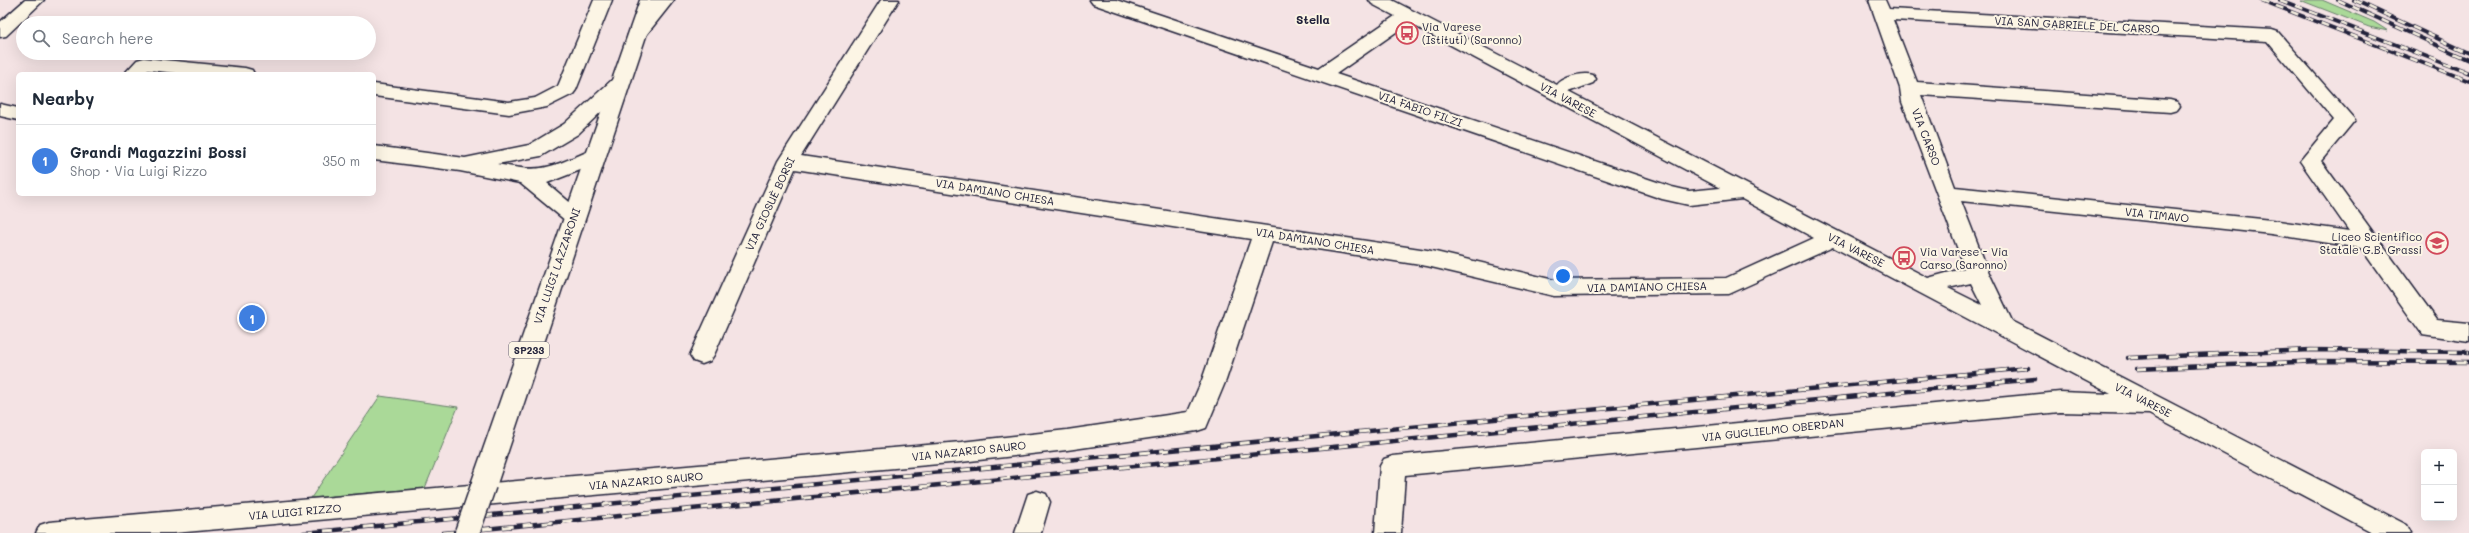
<!DOCTYPE html>
<html lang="en">
<head>
<meta charset="utf-8">
<style>
	:root { --surface:#fff; --page:#f2f2f3; --text:#1f2937; --muted:#747a83; --line:#e0e1e3; --accent:#d1495b }
	body { margin:0; font-family:Mali,sans-serif; background:var(--page); color:var(--text) }
	.controls { position:absolute; right:12px; bottom:12px; display:grid; overflow:hidden; border-radius:6px; box-shadow:0 4px 16px #0002 }
	.controls button { width:36px; height:36px; display:grid; place-items:center; padding:0; border:0; border-bottom:1px solid var(--line); background:var(--surface); color:var(--text); font:20px sans-serif }
	.you { position:absolute; left:1563px; top:276px; width:14px; height:14px; margin:-10px; border:3px solid #fff; border-radius:50%; background:#1a73e8; box-shadow:0 0 0 6px #1a73e833 }
	.badge { display:grid; place-items:center; width:26px; height:26px; border-radius:50%; background:var(--accent); color:#fff; font-size:13px; font-weight:700 }
	.pin { position:absolute; translate:-50% -50%; border:2px solid #fff; box-shadow:0 1px 4px #0006 }
	.list { margin:0; padding:0; list-style:none }
	h2 { display:flex; justify-content:space-between; align-items:center; height:52px; margin:0; padding:0 16px; font-size:17px }
	h2 small { font-size:13px; font-weight:400; color:var(--muted) }
	.list li { display:grid; grid-template-columns:26px 1fr auto; gap:12px; align-items:center; box-sizing:border-box; height:72px; padding:0 16px; border-top:1px solid var(--line) }
	.list b { display:block; font-size:15px; white-space:nowrap }
	.list p { margin:0; font-size:13px; white-space:nowrap; color:var(--muted) }
	.list em { font-size:13px; font-style:normal; color:var(--muted) }
	.icon { flex:none; width:22px; height:22px; fill:none; stroke:currentColor; stroke-width:2; stroke-linecap:round; stroke-linejoin:round }
	.map { position:relative; flex:none; width:2469px; height:533px; overflow:hidden }
	.search { position:absolute; background:var(--surface); box-shadow:0 4px 16px #0002; left:16px; top:16px; width:360px; height:44px; display:flex; align-items:center; gap:10px; box-sizing:border-box; padding:0 14px; border-radius:22px; color:var(--muted); font-size:15px }
	.panel { position:absolute; background:var(--surface); box-shadow:0 4px 16px #0002; left:16px; top:72px; width:360px; height:124px; border-radius:6px }
	.map>svg:first-child { display:block }
	.green { fill:#aad998; stroke:#667e6a }
	.lines { fill:none; stroke-linecap:round; stroke-linejoin:round }
	.minor-casing { stroke:#22223b; stroke-width:3 }
	.major-casing { stroke:#22223b; stroke-width:3 }
	.minor { fill:#fcf5e5; fill-rule:evenodd }
	.major { fill:#fcf5e5; fill-rule:evenodd }
	.rail-far1-casing { stroke:#22223b; stroke-width:4 }
	.rail-casing { stroke:#22223b; stroke-width:4.5 }
	.rail-far1 { stroke:#fcf5e5; stroke-width:2.5; stroke-dasharray:8; stroke-linecap:butt }
	.rail { stroke:#fcf5e5; stroke-width:3; stroke-dasharray:10; stroke-linecap:butt }
	.major-bridge-casing { stroke:#22223b; stroke-width:27; stroke-linecap:butt }
	.major-bridge { stroke:#fcf5e5; stroke-width:24 }
	.labels { text-anchor:middle; stroke-width:4; stroke-linejoin:round; paint-order:stroke }
	.shield { fill:#fcf5e5; stroke:#63616e; stroke-width:1 }
	.shield-label { font-size:10px; font-weight:bold; fill:#22223b }
	.street-label { font-size:11px; fill:#22223b; stroke:#fcf5e5 }
	.poi-label { font-size:11px; fill:#22223b; stroke:#fcf5e5; text-anchor:start }
	.neighbourhood-label { font-size:12px; font-weight:bold; fill:#22223b; stroke:#fcf5e5 }
</style>
</head>
<body>
<div class="map">
<svg width="2469" height="533" viewBox="0 0 2469 533">
	<rect width="100%" height="100%" fill="#f4e3e4"/>
	<filter id="ink" filterUnits="userSpaceOnUse"><feTurbulence type="fractalNoise" baseFrequency=".025" numOctaves="2"/><feDisplacementMap in="SourceGraphic" scale="8" xChannelSelector="R" yChannelSelector="G"/><feConvolveMatrix kernelMatrix="1 2 1 2 8 2 1 2 1" color-interpolation-filters="sRGB"/></filter>
	<g filter="url(#ink)">
		<path class="green" d="M 2300,0 L 2322,0 L 2374,22 L 2388,31 L 2369,27 Z
			M 380,396 L 458,407 L 425,488 L 311,498 Z"/>
		<g class="lines">
			<g class="minor-casing">
				<path id="minor" d="M 25,0 L 44,0 L 6,36 L 0,37 L 0,22 Z
					M 594,0 L 612,0 L 576,90 L 573,94 L 547,107 L 509,114 L 374,96 L 374,84 L 509,102 L 535,98 L 558,86 Z
					M 656,0 L 674,0 L 643,39 L 631,39 L 628,35 Z
					M 881,0 L 899,0 L 801,156 L 1427,250 L 1554,280 L 1726,278 L 1814,238 L 1742,199 L 1689,205 L 1662,199 L 1093,4 L 1090,0 L 1116,0 L 1319,68 L 1395,16 L 1372,4 L 1369,0 L 1392,0 L 1557,85 C 1563,77 1583,72 1593,75 L 1596,79 L 1593,83 L 1569,92 L 1928,278 L 1965,268 L 1902,102 L 1900,88 L 1869,0 L 1885,0 L 1889,9 L 2272,30 L 2278,32 L 2355,120 L 2321,161 L 2437,320 L 2469,323 L 2469,341 L 2422,334 L 2361,248 L 2271,234 L 1961,201 L 1989,273 L 2012,321 L 2407,525 L 2411,533 L 2374,533 L 2149,414 L 2060,412 L 1405,475 L 1401,533 L 1375,533 L 1380,466 L 1384,459 L 1393,456 L 2060,392 L 2111,394 L 1833,247 L 1729,294 L 1554,296 L 1427,266 L 1272,242 L 1226,380 L 1206,428 L 1197,431 L 1067,450 L 961,462 L 174,533 L 36,533 L 40,525 L 49,522 L 961,442 L 1067,430 L 1188,412 L 1202,380 L 1251,239 L 795,169 L 714,355 L 710,361 L 702,364 L 694,361 L 690,355 L 778,161 ZM 1893,20 L 2267,41 L 2334,120 L 2300,161 L 2349,231 L 2271,220 L 1955,187 L 1921,95 L 2170,112 L 2177,110 L 2180,106 L 2177,102 L 2170,100 L 1917,82 ZM 1409,23 L 1720,188 L 1689,191 L 1672,187 L 1336,74 ZM 1971,283 L 1982,305 L 1948,288 Z
					M 144,58 L 245,68 L 252,70 L 254,74 L 186,74 L 148,70 L 144,74 L 124,74 L 137,60 Z
					M 620,77 L 627,79 L 630,83 L 627,87 L 578,134 L 541,156 L 497,164 C 541,173 546,169 587,152 L 594,150 L 601,152 L 604,157 L 601,162 L 547,183 L 580,211 L 584,216 L 580,221 L 573,223 L 566,221 L 520,183 L 460,171 L 374,160 L 374,146 L 465,158 L 529,145 L 564,124 L 613,79 Z
					M 0,104 L 18,108 L 18,120 L 0,116 Z
					M 1037,491 L 1046,494 L 1050,502 L 1041,533 L 1015,533 L 1028,494 Z"/>
			</g>
			<g class="major-casing">
				<path id="major" d="M 640,0 L 658,0 L 497,484 L 493,491 L 484,495 L 475,491 L 471,484 Z"/>
			</g>
			<use href="#minor" class="minor"/>
			<use href="#major" class="major"/>
			<g class="rail-far1-casing">
				<path id="rail-far1" d="M 2261,0 L 2469,81
					M 2280,0 L 2469,73
					M 2338,0 L 2469,60
					M 2354,0 L 2469,53"/>
			</g>
			<g class="rail-casing">
				<path id="rail" d="M 2128,358 L 2311,350 L 2469,352
					M 2137,369 L 2319,361 L 2469,362
					M 304,533 L 2028,368
					M 443,533 L 2035,379"/>
			</g>
			<use href="#rail-far1" class="rail-far1"/>
			<use href="#rail" class="rail"/>
			<g class="major-bridge-casing">
				<path id="major-bridge" d="M 467,533 L 484,484"/>
			</g>
			<use href="#major-bridge" class="major-bridge"/>
		</g>
	</g>
	<defs>
		<g id="bus-ring" transform="scale(1.15)"><circle r="9.5" fill="#fcf5e5" stroke="#d1495b" stroke-width="1.5"/><path d="M-5-6H5V4H4V6H2V4H-2V6H-4V4H-5ZM-3.5-4V0h7V-4ZM-3.5 1.2v1.5H-2V1.2ZM2 1.2v1.5H3.5V1.2Z" fill="#d1495b"/></g>
		<g id="school-ring" transform="scale(1.15)"><circle r="9.5" fill="#fcf5e5" stroke="#d1495b" stroke-width="1.5"/><path d="M0-5L7-2L0 1L-7-2ZM-4 1L0 2.5L4 1V4Q0 6-4 4Z" fill="#d1495b"/></g>
	</defs>
	<g fill-rule="evenodd">
		<use href="#bus-ring" x="1407" y="33"/>
		<use href="#school-ring" x="2437" y="243"/>
		<use href="#bus-ring" x="1904" y="258"/>
	</g>
	<g class="labels">
		<rect class="shield" x="509" y="342" width="40" height="16" rx="3"/>
		<g class="shield-label">
			<text x="529" y="354">SP233</text>
		</g>
		<g class="street-label">
			<text transform="translate(2077 25) rotate(3)" y="4">VIA SAN GABRIELE DEL CARSO</text>
			<text transform="translate(1568 100) rotate(28)" y="4">VIA VARESE</text>
			<text transform="translate(1420 109) rotate(19)" y="4">VIA FABIO FILZI</text>
			<text transform="translate(1926 137) rotate(69)" y="4">VIA CARSO</text>
			<text transform="translate(995 192) rotate(9)" y="4">VIA DAMIANO CHIESA</text>
			<text transform="translate(770 204) rotate(-65)" y="4">VIA GIOSUÈ BORSI</text>
			<text transform="translate(2157 215) rotate(6)" y="4">VIA TIMAVO</text>
			<text transform="translate(1315 241) rotate(9)" y="4">VIA DAMIANO CHIESA</text>
			<text transform="translate(1856 250) rotate(27)" y="4">VIA VARESE</text>
			<text transform="translate(557 266) rotate(-71)" y="4">VIA LUIGI LAZZARONI</text>
			<text transform="translate(1647 287) rotate(-1)" y="4">VIA DAMIANO CHIESA</text>
			<text transform="translate(2143 400) rotate(27)" y="4">VIA VARESE</text>
			<text transform="translate(1773 430) rotate(-6)" y="4">VIA GUGLIELMO OBERDAN</text>
			<text transform="translate(969 451) rotate(-6)" y="4">VIA NAZARIO SAURO</text>
			<text transform="translate(646 481) rotate(-5)" y="4">VIA NAZARIO SAURO</text>
			<text transform="translate(295 512) rotate(-5)" y="4">VIA LUIGI RIZZO</text>
		</g>
		<g class="poi-label">
			<text x="1422" y="31">Via Varese<tspan x="1422" dy="13">(Istituti) (Saronno)</tspan></text>
			<text x="2422" y="241" text-anchor="end">Liceo Scientifico<tspan x="2422" dy="13">Statale G.B. Grassi</tspan></text>
			<text x="1920" y="256">Via Varese - Via<tspan x="1920" dy="13">Carso (Saronno)</tspan></text>
		</g>
		<g class="neighbourhood-label">
			<text x="1313" y="24">Stella</text>
		</g>
	</g>
</svg>
<div class="controls">
<button>+</button>
<button>−</button>
</div>
<div class="you"></div>
<div class="pin badge" style="left:252px;top:318px;background:#3f7fe0">1</div>
<div class="search"><svg class="icon" aria-label="search" viewBox="0 0 24 24"><circle cx="10" cy="10" r="6"/><path d="M15 15l6 6"/></svg>Search here</div>
<section class="panel">
<h2>Nearby<small></small></h2>
<ul class="list">
<li><span class="badge" style="background:#3f7fe0">1</span><div><b>Grandi Magazzini Bossi</b><p>Shop · Via Luigi Rizzo</p></div><em>350 m</em></li>
</ul>
</section>
</div>
</body>
</html>
